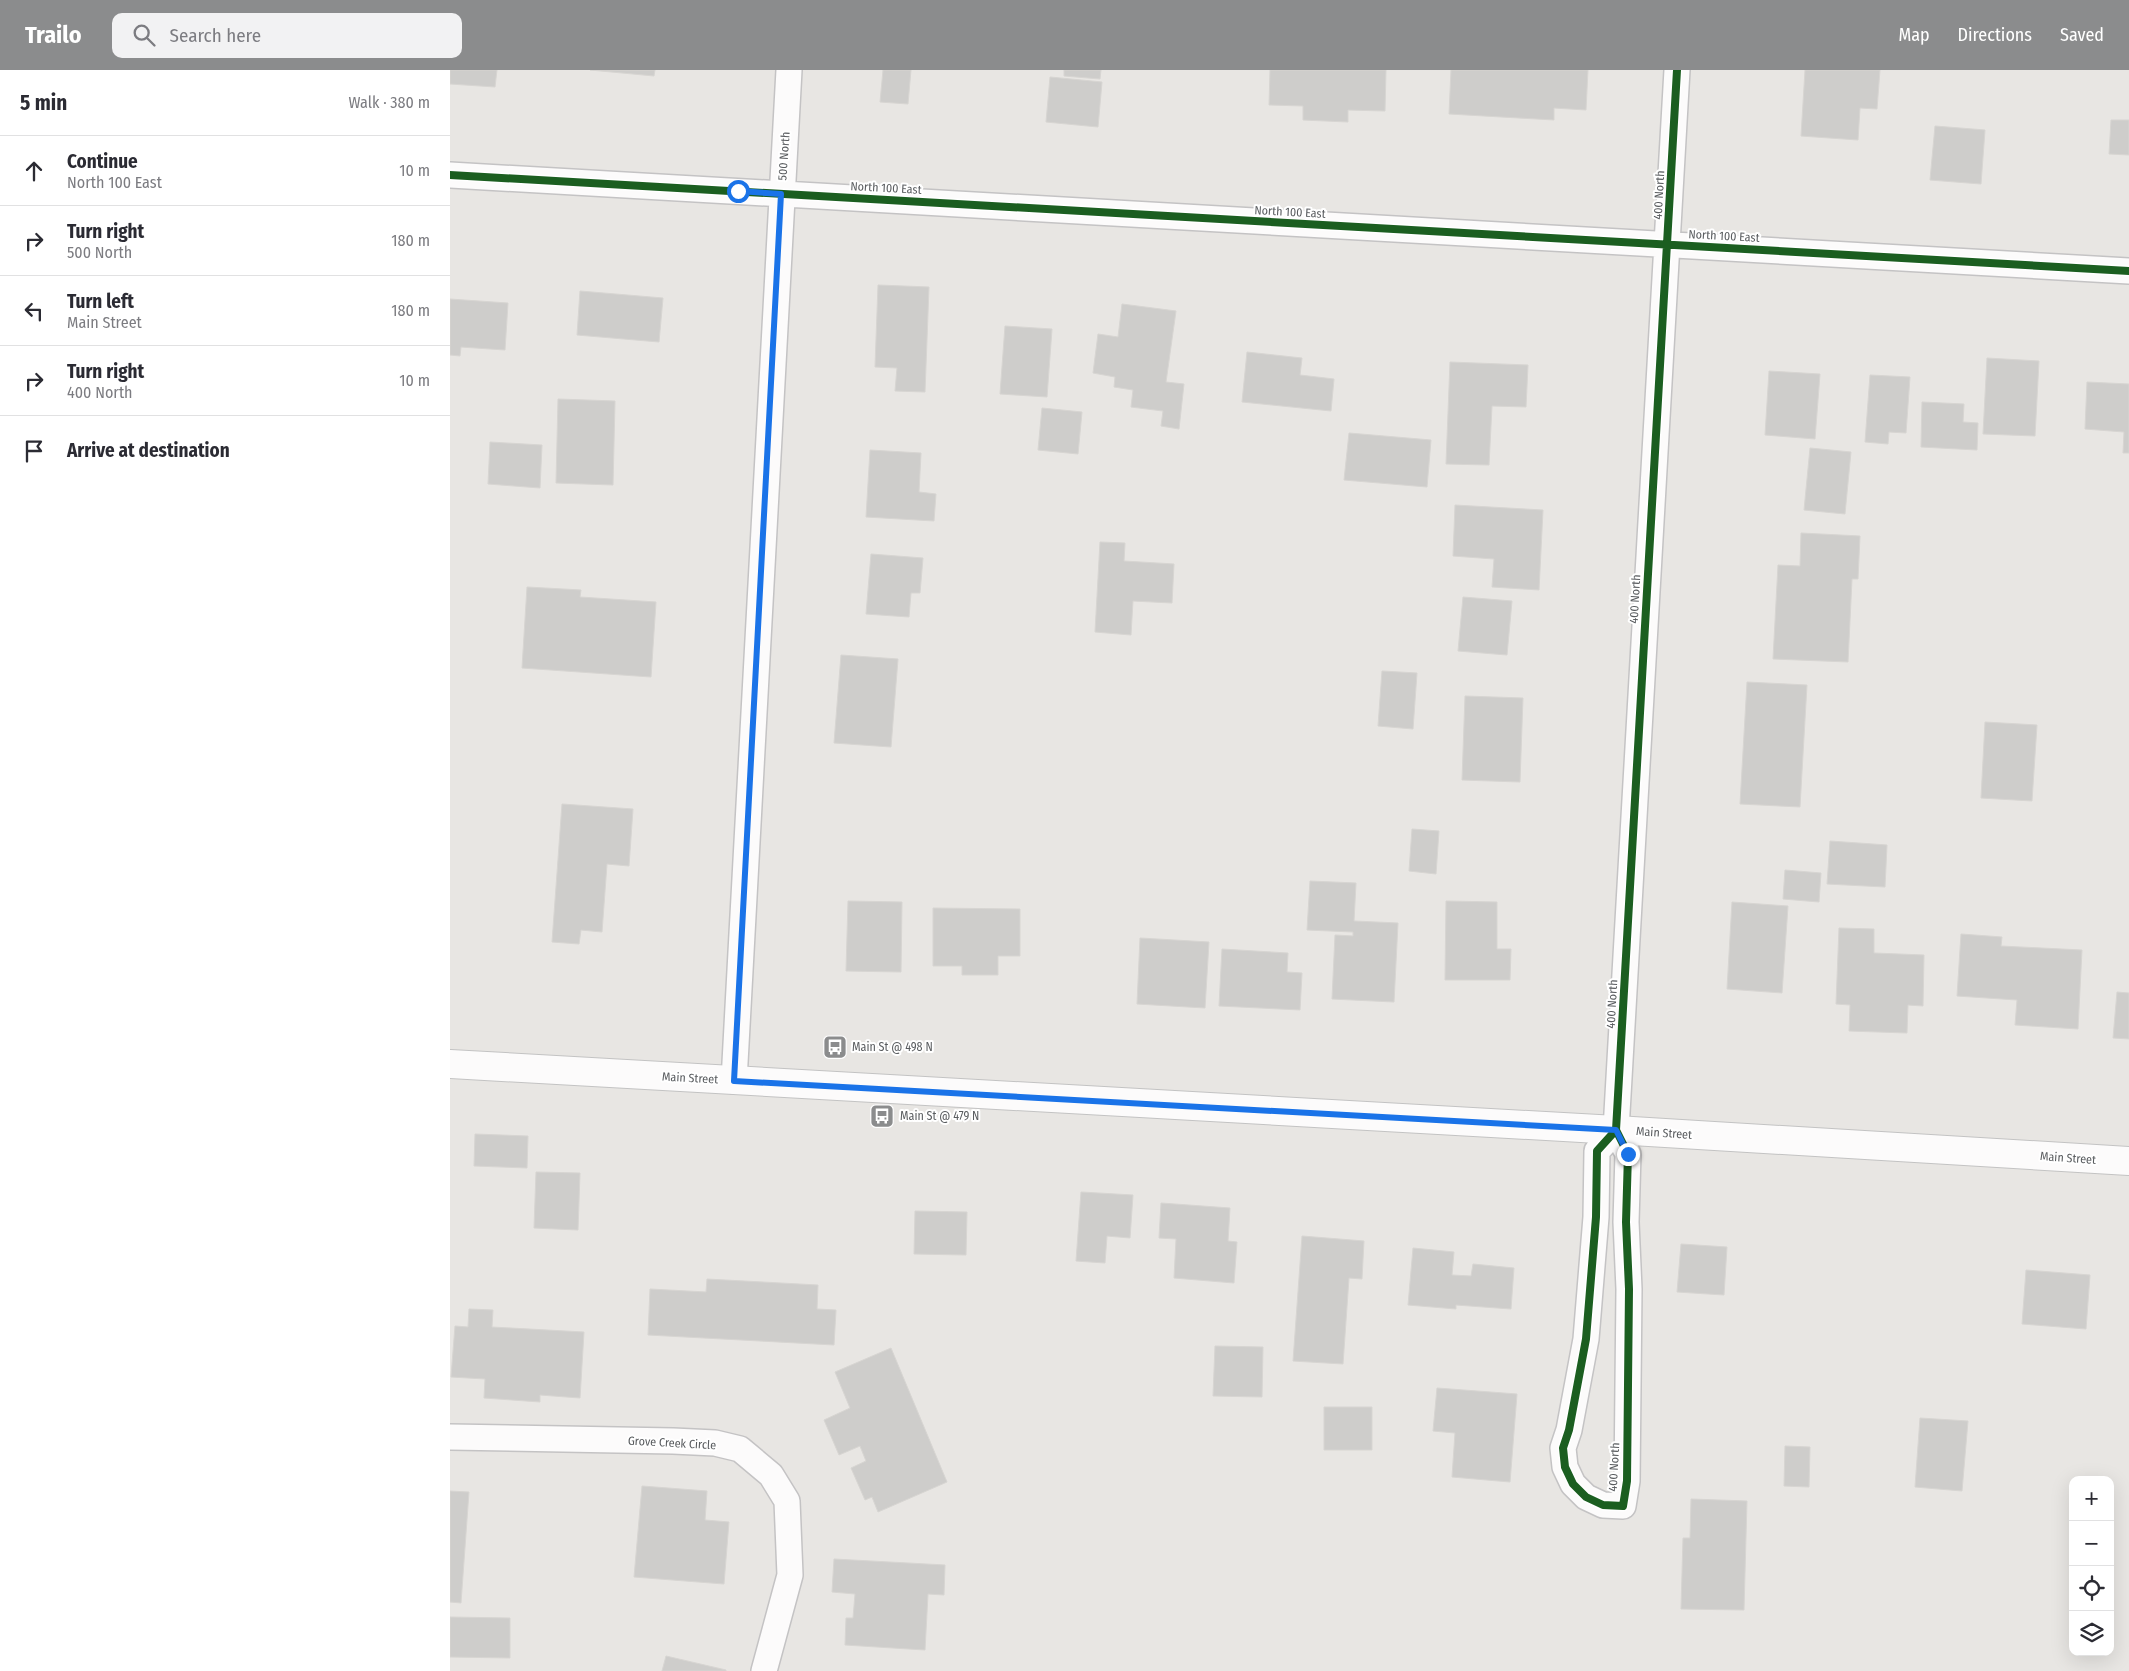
<!DOCTYPE html>
<html lang="en">
<head>
<meta charset="utf-8">
<style>
	:root { --surface:#fff; --page:#f2f2f3; --text:#2b2b33; --muted:#7c7c81; --line:#e1e1e2; --accent:#8b8c8d }
	body { margin:0; font-family:"Fira Sans Condensed",sans-serif; background:var(--page); color:var(--text) }
	.controls { position:absolute; right:15px; bottom:15px; display:grid; overflow:hidden; border-radius:10px; box-shadow:0 5px 20px #0002 }
	.controls button { width:45px; height:45px; display:grid; place-items:center; padding:0; border:0; border-bottom:1px solid var(--line); background:var(--surface); color:var(--text); font:25px sans-serif }
	.stop { position:absolute; width:15px; height:15px; margin:-11px; border:4px solid #1a73e8; border-radius:50%; background:#fff }
	.stop.end { background:#1a73e8; border-color:#fff; box-shadow:0 1px 5px #0008 }
	.list { margin:0; padding:0; list-style:none }
	h2 { display:flex; justify-content:space-between; align-items:center; height:65px; margin:0; padding:0 20px; font-size:21px }
	h2 small { font-size:16px; font-weight:400; color:var(--muted) }
	.list li { display:grid; grid-template-columns:32px 1fr auto; gap:15px; align-items:center; box-sizing:border-box; height:70px; padding:0 20px; border-top:1px solid var(--line) }
	.list b { display:block; font-size:19px; white-space:nowrap }
	.list p { margin:0; font-size:16px; white-space:nowrap; color:var(--muted) }
	.list em { font-size:16px; font-style:normal; color:var(--muted) }
	.icon { flex:none; width:28px; height:28px; fill:none; stroke:currentColor; stroke-width:2; stroke-linecap:round; stroke-linejoin:round }
	.map { position:relative; flex:none; width:1679px; height:1601px; overflow:hidden }
	header { display:flex; align-items:center; gap:30px; box-sizing:border-box; height:70px; padding:0 25px; background:var(--accent); color:#fff }
	header strong { font-size:24px }
	nav { display:flex; gap:28px; margin-inline-start:auto; font-size:18px }
	.search { width:350px; height:45px; background:var(--page); display:flex; align-items:center; gap:12px; box-sizing:border-box; padding:0 18px; border-radius:10px; color:var(--muted); font-size:19px }
	main { display:flex }
	aside { flex:1; background:var(--surface) }
	.map>svg:first-child { display:block }
	.building { fill:#cecdcb; stroke:#d7d5d2 }
	.lines { fill:none; stroke-linecap:round; stroke-linejoin:round }
	.minor-casing { stroke:#c4c3c4; stroke-width:28 }
	.secondary-casing { stroke:#c3c3c3; stroke-width:30 }
	.minor { stroke:#fcfbfb; stroke-width:25 }
	.secondary { stroke:#fcfbfb; stroke-width:28 }
	.cycleway-casing { stroke:#fff; stroke-width:11 }
	.cycleway { stroke:#1b5e20; stroke-width:8 }
	.route { stroke:#1a73e8; stroke-width:6 }
	.labels { text-anchor:middle; stroke-width:4; stroke-linejoin:round; paint-order:stroke }
	.street-label { font-size:12px; fill:#595c5f; stroke:#fff }
	.poi-label { font-size:12px; fill:#595c5f; stroke:#fff; text-anchor:start }
</style>
</head>
<body>
<header>
<strong>Trailo</strong>
<div class="search"><svg class="icon" aria-label="search" viewBox="0 0 24 24"><circle cx="10" cy="10" r="6"/><path d="M15 15l6 6"/></svg>Search here</div>
<nav><a>Map</a><a>Directions</a><a>Saved</a></nav>
</header>
<main>
<aside>
<h2>5 min<small>Walk · 380 m</small></h2>
<ul class="list">
<li><svg class="icon" aria-label="ahead" viewBox="0 0 24 24"><path d="M12 20V5M6 11l6-6 6 6"/></svg><div><b>Continue</b><p>North 100 East</p></div><em>10 m</em></li>
<li><svg class="icon" aria-label="right" viewBox="0 0 24 24"><path d="M7 20v-9h11M14 6l5 5-5 5"/></svg><div><b>Turn right</b><p>500 North</p></div><em>180 m</em></li>
<li><svg class="icon" aria-label="left" viewBox="0 0 24 24"><path d="M17 20v-9H6M10 6l-5 5 5 5"/></svg><div><b>Turn left</b><p>Main Street</p></div><em>180 m</em></li>
<li><svg class="icon" aria-label="right" viewBox="0 0 24 24"><path d="M7 20v-9h11M14 6l5 5-5 5"/></svg><div><b>Turn right</b><p>400 North</p></div><em>10 m</em></li>
<li><svg class="icon" aria-label="arrive" viewBox="0 0 24 24"><path d="M6 21V4h12l-3 4 3 4H6"/></svg><div><b>Arrive at destination</b></div></li>
</ul>
</aside>
<div class="map">
<svg width="1679" height="1601" viewBox="0 0 1679 1601">
	<rect width="100%" height="100%" fill="#e8e6e3"/>
	<path class="building" d="M 0,0 L 47,0 L 45,17 L 0,14 Z
		M 140,0 L 205,0 L 204,6 Z
		M 433,0 L 461,0 L 458,34 L 430,32 Z
		M 614,0 L 651,0 L 650,9 L 614,6 Z
		M 820,0 L 936,0 L 935,41 L 898,40 L 898,52 L 853,50 L 853,36 L 819,35 Z
		M 1001,0 L 1138,0 L 1136,40 L 1104,38 L 1104,50 L 999,44 Z
		M 1355,0 L 1430,0 L 1427,39 L 1410,38 L 1408,70 L 1351,66 Z
		M 600,7 L 652,12 L 648,57 L 596,52 Z
		M 1661,50 L 1679,50 L 1679,85 L 1659,84 Z
		M 1485,56 L 1535,60 L 1531,114 L 1480,110 Z
		M 428,215 L 479,217 L 475,322 L 445,321 L 447,298 L 425,297 Z
		M 130,221 L 213,228 L 209,272 L 127,265 Z
		M 0,229 L 58,233 L 55,280 L 11,277 L 10,286 L 0,285 Z
		M 672,234 L 726,241 L 716,312 L 734,314 L 729,359 L 711,356 L 713,341 L 681,337 L 683,320 L 664,317 L 665,307 L 643,303 L 648,264 L 668,267 Z
		M 555,256 L 602,259 L 597,327 L 550,324 Z
		M 797,282 L 852,288 L 850,305 L 884,309 L 881,341 L 792,332 Z
		M 1537,288 L 1589,291 L 1585,366 L 1533,364 Z
		M 1000,292 L 1078,295 L 1076,337 L 1042,336 L 1039,395 L 996,394 Z
		M 1319,301 L 1370,304 L 1365,369 L 1315,365 Z
		M 1420,305 L 1460,307 L 1456,363 L 1439,362 L 1438,374 L 1415,372 Z
		M 1637,312 L 1679,314 L 1679,383 L 1673,383 L 1674,362 L 1635,359 Z
		M 108,329 L 165,331 L 163,415 L 106,413 Z
		M 1472,332 L 1514,334 L 1513,352 L 1528,353 L 1527,380 L 1471,377 Z
		M 592,338 L 632,342 L 628,384 L 588,380 Z
		M 899,363 L 981,370 L 977,417 L 894,410 Z
		M 40,372 L 92,375 L 90,418 L 38,414 Z
		M 1360,378 L 1401,382 L 1395,444 L 1354,440 Z
		M 420,380 L 471,383 L 469,422 L 486,424 L 484,451 L 416,447 Z
		M 1005,435 L 1093,440 L 1089,520 L 1042,517 L 1044,489 L 1003,486 Z
		M 1351,463 L 1410,466 L 1408,509 L 1402,509 L 1398,592 L 1323,589 L 1328,495 L 1350,496 Z
		M 650,472 L 675,473 L 674,491 L 724,494 L 722,533 L 683,531 L 681,565 L 645,562 Z
		M 421,484 L 473,488 L 470,523 L 461,523 L 459,547 L 416,544 Z
		M 77,517 L 131,520 L 130,527 L 206,532 L 201,607 L 72,598 Z
		M 1013,527 L 1062,531 L 1057,585 L 1008,581 Z
		M 391,585 L 448,589 L 441,677 L 384,673 Z
		M 932,601 L 967,603 L 963,659 L 928,656 Z
		M 1297,612 L 1357,615 L 1350,737 L 1290,734 Z
		M 1015,626 L 1073,628 L 1070,712 L 1012,710 Z
		M 1535,652 L 1587,655 L 1582,731 L 1531,728 Z
		M 112,734 L 183,739 L 179,796 L 157,794 L 152,862 L 131,860 L 129,874 L 102,872 Z
		M 962,759 L 989,761 L 986,804 L 959,801 Z
		M 1380,771 L 1437,775 L 1435,817 L 1377,814 Z
		M 1335,800 L 1371,803 L 1369,832 L 1333,829 Z
		M 860,811 L 906,813 L 904,851 L 948,853 L 944,932 L 882,929 L 885,865 L 903,866 L 903,862 L 857,860 Z
		M 398,831 L 452,832 L 451,902 L 396,901 Z
		M 996,831 L 1047,832 L 1047,879 L 1061,879 L 1060,910 L 995,910 Z
		M 1282,832 L 1338,836 L 1332,923 L 1277,919 Z
		M 483,838 L 570,839 L 570,886 L 548,886 L 548,905 L 512,905 L 512,896 L 483,896 Z
		M 1389,858 L 1424,859 L 1424,883 L 1474,885 L 1473,936 L 1458,935 L 1457,963 L 1399,961 L 1400,935 L 1386,934 Z
		M 1511,864 L 1552,867 L 1551,876 L 1632,880 L 1628,959 L 1565,955 L 1567,930 L 1507,926 Z
		M 690,868 L 759,872 L 755,938 L 687,934 Z
		M 772,879 L 838,883 L 837,902 L 852,903 L 850,940 L 769,936 Z
		M 1667,922 L 1679,923 L 1679,969 L 1663,968 Z
		M 25,1064 L 78,1066 L 77,1098 L 24,1096 Z
		M 86,1102 L 130,1103 L 128,1160 L 84,1158 Z
		M 631,1122 L 683,1125 L 680,1168 L 657,1166 L 655,1193 L 626,1191 Z
		M 711,1133 L 780,1138 L 778,1171 L 787,1172 L 784,1213 L 724,1208 L 726,1169 L 709,1168 Z
		M 465,1141 L 517,1142 L 516,1185 L 464,1184 Z
		M 852,1166 L 914,1171 L 912,1209 L 899,1208 L 893,1294 L 843,1291 Z
		M 1231,1174 L 1277,1177 L 1274,1225 L 1227,1222 Z
		M 963,1178 L 1004,1182 L 1002,1205 L 1021,1206 L 1023,1194 L 1064,1198 L 1061,1239 L 1006,1235 L 1006,1239 L 958,1235 Z
		M 1576,1200 L 1640,1205 L 1636,1259 L 1572,1254 Z
		M 257,1209 L 368,1215 L 367,1239 L 386,1240 L 384,1275 L 198,1265 L 200,1219 L 256,1222 Z
		M 19,1239 L 43,1240 L 42,1257 L 134,1262 L 130,1328 L 90,1325 L 90,1332 L 34,1328 L 35,1309 L 1,1307 L 5,1256 L 18,1257 Z
		M 765,1276 L 813,1277 L 812,1327 L 763,1326 Z
		M 441,1278 L 497,1412 L 428,1442 L 422,1427 L 415,1430 L 401,1398 L 416,1391 L 410,1376 L 389,1385 L 374,1350 L 400,1338 L 385,1302 Z
		M 987,1318 L 1067,1324 L 1060,1412 L 1002,1407 L 1005,1363 L 983,1361 Z
		M 874,1337 L 922,1337 L 922,1380 L 874,1380 Z
		M 1470,1348 L 1518,1351 L 1512,1421 L 1465,1417 Z
		M 1335,1376 L 1360,1377 L 1359,1417 L 1334,1416 Z
		M 192,1416 L 257,1421 L 255,1450 L 279,1452 L 274,1514 L 184,1507 Z
		M 0,1421 L 19,1422 L 11,1533 L 0,1532 Z
		M 1241,1429 L 1297,1431 L 1294,1540 L 1231,1539 L 1233,1468 L 1240,1468 Z
		M 384,1489 L 495,1495 L 494,1525 L 478,1524 L 475,1580 L 395,1575 L 396,1548 L 403,1548 L 405,1524 L 382,1522 Z
		M 0,1547 L 60,1548 L 60,1588 L 0,1587 Z
		M 216,1586 L 276,1600 L 276,1601 L 212,1601 Z"/>
	<g class="lines">
		<g class="minor-casing">
			<path id="minor" d="M 0,105 L 1679,201
				M 284,1011 L 339,0
				M 1166,1060 L 1147,1081 L 1146,1147 L 1136,1269 L 1119,1360 L 1113,1378 L 1115,1397 L 1123,1414 L 1136,1427 L 1153,1435 L 1173,1436 L 1177,1411 L 1179,1219 L 1176,1152 L 1178,1084 L 1166,1060 L 1227,0
				M 0,1367 L 223,1371 L 265,1373 L 290,1379 L 321,1405 L 337,1431 L 340,1505 L 314,1601"/>
		</g>
		<g class="secondary-casing">
			<path id="secondary" d="M 0,994 L 1166,1060 L 1679,1091"/>
		</g>
		<use href="#minor" class="minor"/>
		<use href="#secondary" class="secondary"/>
		<g class="cycleway-casing">
			<path id="cycleway" d="M 0,105 L 1679,201
				M 1166,1060 L 1147,1081 L 1146,1147 L 1136,1269 L 1119,1360 L 1113,1378 L 1115,1397 L 1123,1414 L 1136,1427 L 1153,1435 L 1173,1436 L 1177,1411 L 1179,1219 L 1176,1152 L 1178,1084 L 1166,1060 L 1227,0"/>
		</g>
		<use href="#cycleway" class="cycleway"/>
	</g>
	<g class="lines">
		<path class="route" d="M 288,121 L 331,124 L 284,1011 L 1166,1060 L 1178,1084"/>
	</g>
	<defs>
		<g id="bus-square" transform="scale(1.25)"><rect x="-9" y="-9" width="18" height="18" rx="4" fill="#8b8c8d" stroke="#fff"/><path d="M-5-6H5V4H4V6H2V4H-2V6H-4V4H-5ZM-3.5-4V0h7V-4ZM-3.5 1.2v1.5H-2V1.2ZM2 1.2v1.5H3.5V1.2Z" fill="#fff"/></g>
	</defs>
	<g fill-rule="evenodd">
		<use href="#bus-square" x="385" y="977"/>
		<use href="#bus-square" x="432" y="1046"/>
	</g>
	<g class="labels">
		<g class="street-label">
			<text transform="translate(334 86) rotate(-86)" y="4">500 North</text>
			<text transform="translate(436 118) rotate(3)" y="4">North 100 East</text>
			<text transform="translate(1209 125) rotate(-87)" y="4">400 North</text>
			<text transform="translate(840 142) rotate(3)" y="4">North 100 East</text>
			<text transform="translate(1274 166) rotate(3)" y="4">North 100 East</text>
			<text transform="translate(1185 529) rotate(-87)" y="4">400 North</text>
			<text transform="translate(1162 934) rotate(-87)" y="4">400 North</text>
			<text transform="translate(240 1008) rotate(3)" y="4">Main Street</text>
			<text transform="translate(1214 1063) rotate(4)" y="4">Main Street</text>
			<text transform="translate(1618 1088) rotate(4)" y="4">Main Street</text>
			<text transform="translate(222 1373) rotate(3)" y="4">Grove Creek Circle</text>
			<text transform="translate(1164 1397) rotate(-87)" y="4">400 North</text>
		</g>
		<g class="poi-label">
			<text x="402" y="981">Main St @ 498 N</text>
			<text x="450" y="1050">Main St @ 479 N</text>
		</g>
	</g>
</svg>
<div class="controls">
<button>+</button>
<button>−</button>
<button><svg class="icon" aria-label="locate" viewBox="0 0 24 24"><circle cx="12" cy="12" r="6"/><path d="M12 2v4M12 18v4M2 12h4M18 12h4"/></svg></button>
<button><svg class="icon" aria-label="layers" viewBox="0 0 24 24"><path d="M12 4l9 5-9 5-9-5zM3 14l9 5 9-5"/></svg></button>
</div>
<div class="stop" style="left:288px;top:121px"></div>
<div class="stop end" style="left:1178px;top:1084px"></div>
</div>
</main>
</body>
</html>
